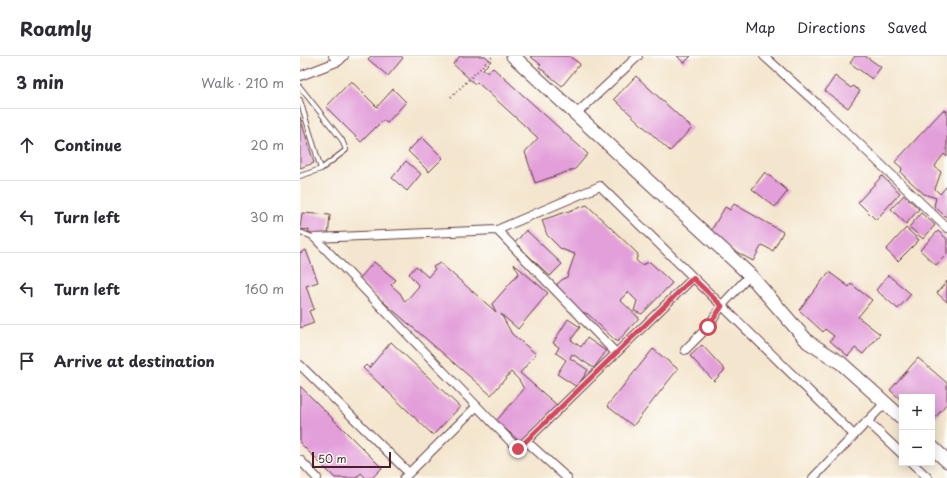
<!DOCTYPE html>
<html lang="en">
<head>
<meta charset="utf-8">
<style>
	:root { --surface:#fff; --page:#f2f2f3; --text:#2b2b33; --muted:#7c7c81; --line:#e1e1e2 }
	body { margin:0; font-family:"Playpen Sans",sans-serif; background:var(--page); color:var(--text) }
	.controls { position:absolute; right:12px; bottom:12px; display:grid; overflow:hidden; border-radius:0px; box-shadow:0 2px 10px #0003 }
	.controls button { width:36px; height:36px; display:grid; place-items:center; padding:0; border:0; border-bottom:1px solid var(--line); background:var(--surface); color:var(--text); font:20px sans-serif }
	.scale { position:absolute; left:12px; bottom:10px; width:79px; box-sizing:border-box; padding-left:4px; border:2px solid #4a1f2b; border-top:0; font-size:11px; line-height:14px; white-space:nowrap; color:#4a1f2b; -webkit-text-stroke:3px #fdfcf7; paint-order:stroke }
	.stop { position:absolute; width:12px; height:12px; margin:-9px; border:3px solid #d1495b; border-radius:50%; background:#fff }
	.stop.end { background:#d1495b; border-color:#fff; box-shadow:0 1px 4px #0008 }
	.list { margin:0; padding:0; list-style:none }
	h2 { display:flex; justify-content:space-between; align-items:center; height:52px; margin:0; padding:0 16px; font-size:17px }
	h2 small { font-size:13px; font-weight:400; color:var(--muted) }
	.list li { display:grid; grid-template-columns:26px 1fr auto; gap:12px; align-items:center; box-sizing:border-box; height:72px; padding:0 16px; border-top:1px solid var(--line) }
	.list b { display:block; font-size:15px; white-space:nowrap }
	.list em { font-size:13px; font-style:normal; color:var(--muted) }
	.icon { flex:none; width:22px; height:22px; fill:none; stroke:currentColor; stroke-width:2; stroke-linecap:round; stroke-linejoin:round }
	.map { position:relative; flex:none; width:647px; height:422px; overflow:hidden }
	header { display:flex; align-items:center; gap:24px; box-sizing:border-box; height:56px; padding:0 20px; background:var(--surface); border-bottom:1px solid var(--line) }
	header strong { font-size:19px }
	nav { display:flex; gap:22px; margin-inline-start:auto; font-size:14px }
	main { display:flex }
	aside { flex:1; background:var(--surface) }
	.map>svg:first-child { display:block }
	.building { fill:#e39fda }
	.lines { fill:none; stroke-linecap:round; stroke-linejoin:round }
	.lane-casing { stroke:#643d43; stroke-width:6 }
	.street-casing { stroke:#643d43; stroke-width:10 }
	.primary-casing { stroke:#643d43; stroke-width:15 }
	.path { stroke:#643d43; stroke-width:2; stroke-dasharray:1 3; stroke-linecap:butt }
	.lane { stroke:#fff; stroke-width:4 }
	.street { stroke:#fff; stroke-width:8 }
	.primary { stroke:#fff; stroke-width:13 }
	.route { stroke:#d1495b; stroke-width:5 }
</style>
</head>
<body>
<header>
<strong>Roamly</strong>
<nav><a>Map</a><a>Directions</a><a>Saved</a></nav>
</header>
<main>
<aside>
<h2>3 min<small>Walk · 210 m</small></h2>
<ul class="list">
<li><svg class="icon" aria-label="ahead" viewBox="0 0 24 24"><path d="M12 20V5M6 11l6-6 6 6"/></svg><div><b>Continue</b></div><em>20 m</em></li>
<li><svg class="icon" aria-label="left" viewBox="0 0 24 24"><path d="M17 20v-9H6M10 6l-5 5 5 5"/></svg><div><b>Turn left</b></div><em>30 m</em></li>
<li><svg class="icon" aria-label="left" viewBox="0 0 24 24"><path d="M17 20v-9H6M10 6l-5 5 5 5"/></svg><div><b>Turn left</b></div><em>160 m</em></li>
<li><svg class="icon" aria-label="arrive" viewBox="0 0 24 24"><path d="M6 21V4h12l-3 4 3 4H6"/></svg><div><b>Arrive at destination</b></div></li>
</ul>
</aside>
<div class="map">
<svg width="647" height="422" viewBox="0 0 647 422">
	<rect width="100%" height="100%" fill="#fdfcf7"/>
	<filter id="ink" filterUnits="userSpaceOnUse"><feTurbulence type="fractalNoise" baseFrequency=".025" numOctaves="2"/><feDisplacementMap in="SourceGraphic" scale="8" xChannelSelector="R" yChannelSelector="G"/><feConvolveMatrix kernelMatrix="1 2 1 2 8 2 1 2 1" color-interpolation-filters="sRGB"/></filter>
	<filter id="wash" filterUnits="userSpaceOnUse"><feTurbulence type="fractalNoise" baseFrequency=".012" numOctaves="4" result="noise"/><feDisplacementMap in="SourceGraphic" scale="16" xChannelSelector="R" yChannelSelector="G"/><feGaussianBlur stdDeviation="0.9" result="paint"/><feColorMatrix in="noise" values="0 0 0 0 0 0 0 0 0 0 0 0 0 0 0 0 0 1.4 0 .05"/><feComposite in="paint" operator="in"/></filter>
	<g filter="url(#wash)">
		<rect width="100%" height="100%" fill="#f4e6ce"/>
		<g id="blocks">
			<path class="building" d="M 71,0 L 101,0 L 103,2 L 88,20 L 68,3 Z
				M 160,0 L 185,0 L 191,5 L 183,13 L 188,17 L 193,12 L 288,98 L 275,113 L 235,127 L 225,96 L 238,82 L 177,26 L 175,28 L 153,8 Z
				M 230,0 L 269,0 L 280,8 L 262,30 L 239,11 L 241,9 Z
				M 377,0 L 391,0 L 384,7 Z
				M 555,0 L 565,0 L 581,11 L 572,23 L 550,7 Z
				M 336,20 L 392,72 L 370,95 L 314,43 Z
				M 535,20 L 551,32 L 553,30 L 560,35 L 548,52 L 525,35 Z
				M 51,25 L 77,51 L 93,33 L 106,46 L 87,67 L 83,64 L 61,86 L 26,51 Z
				M 643,54 L 647,55 L 647,101 L 644,98 L 637,107 L 635,111 L 641,116 L 635,133 L 640,138 L 647,130 L 647,162 L 634,150 L 636,142 L 624,138 L 601,117 L 602,112 L 595,106 Z
				M 0,61 L 14,107 L 0,112 Z
				M 122,81 L 143,102 L 129,116 L 108,95 Z
				M 106,105 L 121,118 L 107,135 L 92,122 Z
				M 465,116 L 488,135 L 475,151 L 452,133 Z
				M 582,120 L 600,137 L 576,164 L 558,146 Z
				M 604,139 L 619,153 L 606,168 L 591,153 Z
				M 434,148 L 483,176 L 473,195 L 462,189 L 453,205 L 408,180 L 425,151 L 430,154 Z
				M 287,149 L 338,198 L 336,204 L 341,209 L 350,206 L 372,227 L 342,258 L 334,255 L 337,245 L 328,236 L 320,244 L 339,262 L 317,286 L 288,258 L 282,256 L 268,242 L 261,240 L 257,228 L 263,223 L 267,221 L 275,198 L 261,193 L 247,179 L 242,164 Z
				M 2,157 L 30,159 L 28,182 L 8,181 L 9,174 L 0,173 Z
				M 621,157 L 635,169 L 623,183 L 609,171 Z
				M 606,172 L 619,184 L 598,205 L 586,194 Z
				M 226,174 L 262,208 L 250,220 L 215,187 Z
				M 638,175 L 647,183 L 647,198 L 636,209 L 620,194 Z
				M 6,194 L 18,226 L 6,230 L 14,253 L 9,255 L 14,267 L 0,272 L 0,197 Z
				M 74,206 L 96,224 L 91,229 L 100,237 L 105,246 L 119,230 L 109,218 L 116,210 L 128,221 L 135,213 L 133,211 L 140,207 L 196,256 L 192,248 L 219,217 L 214,208 L 248,237 L 218,273 L 201,258 L 212,278 L 236,298 L 220,317 L 257,349 L 223,388 L 196,365 L 224,333 L 219,324 L 211,316 L 191,339 L 58,224 Z
				M 529,216 L 549,231 L 551,228 L 572,244 L 558,261 L 580,278 L 563,298 L 555,292 L 548,300 L 530,285 L 534,280 L 525,273 L 523,276 L 499,254 Z
				M 588,219 L 611,238 L 598,253 L 576,234 Z
				M 647,225 L 647,246 L 637,237 Z
				M 268,263 L 280,271 L 271,284 L 281,291 L 287,282 L 306,295 L 294,312 L 272,298 L 270,302 L 288,314 L 277,331 L 257,318 L 266,304 L 256,297 L 259,291 L 253,287 Z
				M 91,286 L 160,351 L 133,379 L 63,312 L 66,309 L 69,312 Z
				M 402,289 L 425,314 L 414,325 L 390,300 Z
				M 353,293 L 378,313 L 333,370 L 307,350 Z
				M 618,302 L 647,327 L 647,347 L 632,366 L 632,341 L 602,341 L 602,345 L 590,334 Z
				M 0,330 L 82,412 L 72,422 L 66,422 L 61,417 L 56,422 L 35,422 L 0,387 Z"/>
		</g>
	</g>
	<g filter="url(#ink)">
		<use href="#blocks" fill-opacity="0" stroke="#643d43" stroke-width="1"/>
		<g class="lines">
			<g class="lane-casing">
				<path id="lane" d="M 0,31 L 42,84 L 46,94 L 21,113 L 0,120
					M 0,44 L 21,113
					M 0,176 L 15,182"/>
			</g>
			<g class="street-casing">
				<path id="street" d="M 33,0 L 39,5 L 44,0
					M 464,0 L 525,55 L 647,172
					M 0,20 L 39,5
					M 276,58 L 338,0
					M 197,174 L 315,296
					M 15,182 L 197,174 L 300,130 L 554,379
					M 15,182 L 218,393 L 393,222
					M 385,294 L 408,271 L 422,249 L 450,219
					M 0,309 L 109,417
					M 567,365 L 602,398
					M 226,385 L 267,422
					M 0,404 L 17,422
					M 612,407 L 628,422
					M 104,422 L 177,350
					M 513,422 L 586,346"/>
			</g>
			<g class="primary-casing">
				<path id="primary" d="M 213,0 L 450,219 L 508,286 L 541,307 L 602,362
					M 632,391 L 647,405"/>
			</g>
			<path class="path" d="M 151,41 L 193,0"/>
			<use href="#lane" class="lane"/>
			<use href="#street" class="street"/>
			<use href="#primary" class="primary"/>
		</g>
	</g>
	<g class="lines" filter="url(#ink)">
		<path class="route" d="M 218,393 L 393,222 L 422,250 L 408,271"/>
	</g>
</svg>
<div class="controls">
<button>+</button>
<button>−</button>
</div>
<div class="scale">50 m</div>
<div class="stop" style="left:408px;top:271px"></div>
<div class="stop end" style="left:218px;top:393px"></div>
</div>
</main>
</body>
</html>
